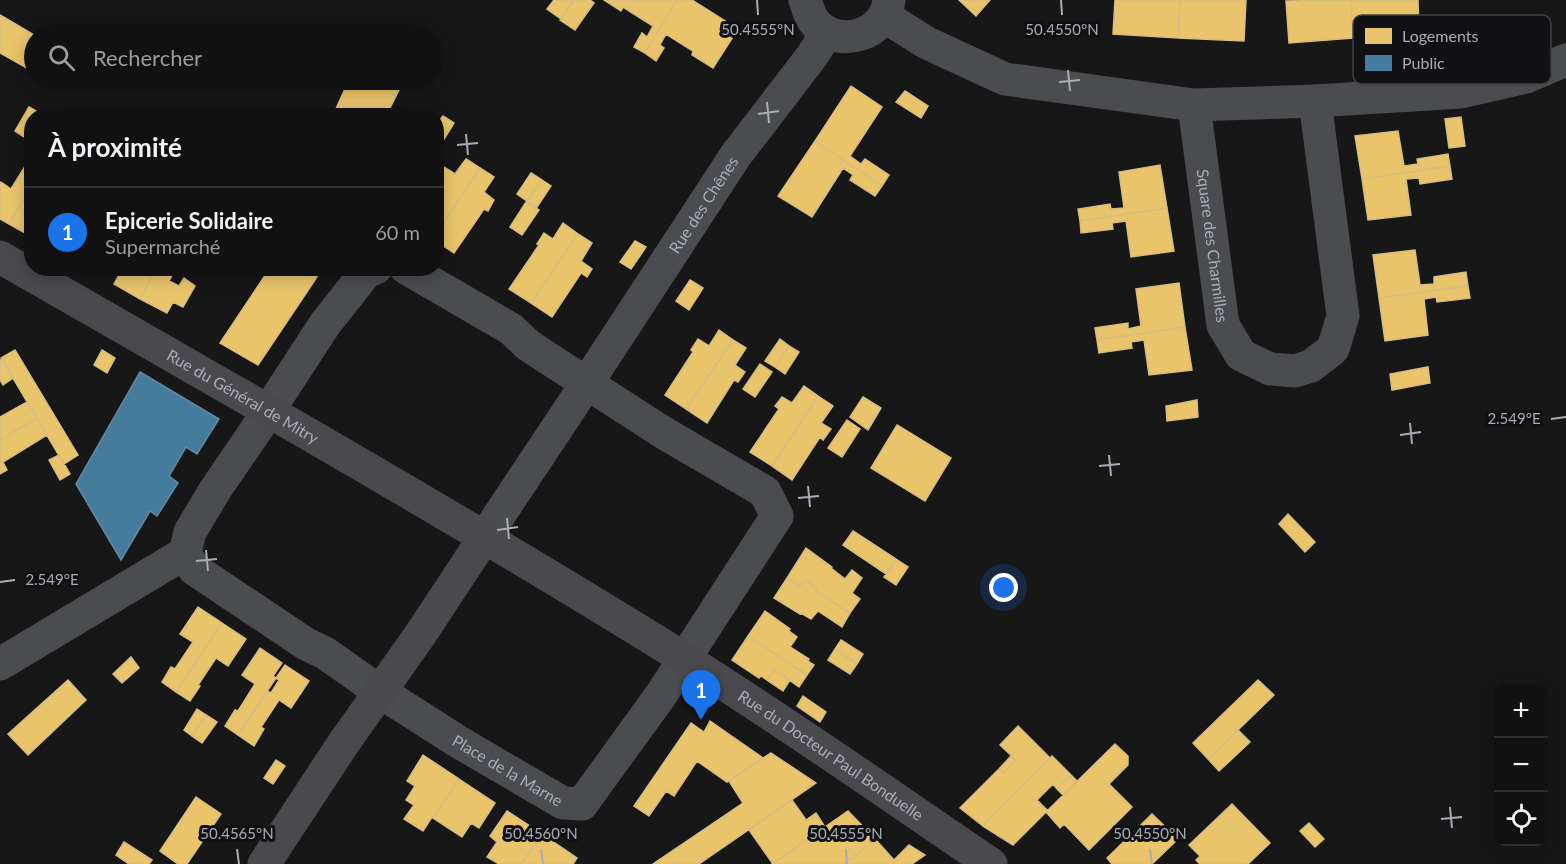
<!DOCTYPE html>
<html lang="fr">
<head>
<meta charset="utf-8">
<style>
	:root { --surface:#111; --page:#1a1a1a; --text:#f1f3f6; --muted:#9c9d9f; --line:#303131; --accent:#1a73e8 }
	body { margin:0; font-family:Lato,sans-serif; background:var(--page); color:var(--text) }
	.controls { position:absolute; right:18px; bottom:18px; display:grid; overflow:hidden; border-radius:12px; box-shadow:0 3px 15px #0003 }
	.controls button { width:54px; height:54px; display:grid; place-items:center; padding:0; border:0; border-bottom:2px solid var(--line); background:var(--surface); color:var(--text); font:30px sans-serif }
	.you { position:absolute; left:1004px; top:588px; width:21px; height:21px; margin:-15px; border:4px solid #fff; border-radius:50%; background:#1a73e8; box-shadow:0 0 0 9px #1a73e833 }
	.badge { display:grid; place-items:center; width:39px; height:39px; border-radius:50%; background:var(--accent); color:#fff; font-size:20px; font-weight:700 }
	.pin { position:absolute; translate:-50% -50px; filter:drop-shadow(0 2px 3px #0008) }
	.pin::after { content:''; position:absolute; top:32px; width:21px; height:18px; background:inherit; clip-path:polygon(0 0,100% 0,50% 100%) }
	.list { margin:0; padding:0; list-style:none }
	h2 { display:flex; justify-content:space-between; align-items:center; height:78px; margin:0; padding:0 24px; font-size:26px }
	h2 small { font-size:20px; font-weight:400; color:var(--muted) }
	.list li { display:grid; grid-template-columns:39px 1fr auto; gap:18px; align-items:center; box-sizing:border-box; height:90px; padding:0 24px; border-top:2px solid var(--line) }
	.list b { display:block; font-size:22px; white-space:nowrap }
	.list p { margin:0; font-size:20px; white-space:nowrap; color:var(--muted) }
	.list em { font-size:20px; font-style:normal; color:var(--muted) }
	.icon { flex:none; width:33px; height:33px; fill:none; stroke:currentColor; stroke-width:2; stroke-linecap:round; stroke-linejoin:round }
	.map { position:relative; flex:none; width:1566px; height:864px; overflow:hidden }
	.search { position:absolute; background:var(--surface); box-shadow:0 3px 15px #0003; left:24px; top:24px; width:420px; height:66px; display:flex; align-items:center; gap:15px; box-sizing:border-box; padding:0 21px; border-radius:33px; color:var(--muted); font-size:22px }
	.panel { position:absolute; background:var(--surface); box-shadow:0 3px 15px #0003; left:24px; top:108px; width:420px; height:168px; border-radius:24px }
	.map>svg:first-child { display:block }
	.homes { fill:#e9c46a; stroke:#d6bd81; stroke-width:1.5 }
	.public { fill:#457b9d; stroke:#638aa5; stroke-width:1.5 }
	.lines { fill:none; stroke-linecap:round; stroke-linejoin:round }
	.street { stroke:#4b4c50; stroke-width:33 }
	.secondary { stroke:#4a4a4e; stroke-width:33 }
	.ticks { fill:none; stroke:#a8adb8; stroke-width:2 }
	.labels { text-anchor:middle; stroke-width:6; stroke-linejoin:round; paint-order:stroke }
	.street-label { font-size:16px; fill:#a8adb8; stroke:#111113 }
	.key { fill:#111113; stroke:#3e4045; stroke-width:1.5 }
	.key-label { font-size:16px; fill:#a8adb8 }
	.ticks-label { font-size:15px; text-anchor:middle; fill:#a8adb8; stroke:#111113; stroke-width:6; stroke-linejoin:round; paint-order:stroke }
</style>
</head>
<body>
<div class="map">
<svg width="1566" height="864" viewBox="0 0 1566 864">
	<rect width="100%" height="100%" fill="#171717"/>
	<path class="homes" d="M 554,0 L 574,0 L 561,19 L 547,9 Z
		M 574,0 L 590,0 L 594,3 L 575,30 L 560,20 Z
		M 604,0 L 677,0 L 645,53 L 634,47 L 642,33 L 647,37 L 653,26 L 623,7 L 621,11 Z
		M 677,0 L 692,0 L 738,29 L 713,68 L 692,55 L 693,51 L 666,34 L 660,45 L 664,48 L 656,61 L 645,53 Z
		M 959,0 L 990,0 L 976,16 Z
		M 1115,0 L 1180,0 L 1178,38 L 1113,34 Z
		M 1180,0 L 1246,0 L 1244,41 L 1178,38 Z
		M 1351,0 L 1353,38 L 1289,43 L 1286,1 Z
		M 1351,0 L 1418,0 L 1419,35 L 1353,38 Z
		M 0,15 L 34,35 L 34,66 L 32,71 L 0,53 Z
		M 349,80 L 404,80 L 386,116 L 345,116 L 335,111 Z
		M 851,86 L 882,107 L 850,156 L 861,164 L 865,159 L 889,175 L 882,186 L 815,141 Z
		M 905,91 L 928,106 L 921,118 L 896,102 Z
		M 29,107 L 38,112 L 36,116 L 32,116 L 32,123 L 24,137 L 15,131 Z
		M 443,116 L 454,123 L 441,144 L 436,141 L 436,125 Z
		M 1461,117 L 1465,146 L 1449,148 L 1445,119 Z
		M 1398,131 L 1404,166 L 1418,164 L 1417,159 L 1448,154 L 1450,166 L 1362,179 L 1355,136 Z
		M 815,141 L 882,186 L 875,196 L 850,180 L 853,175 L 843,168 L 812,217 L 778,196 Z
		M 32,149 L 32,186 L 9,224 L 0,219 L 0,184 L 1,182 L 11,189 L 29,160 L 26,158 Z
		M 466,159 L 480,168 L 436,234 L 436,189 L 441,181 L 437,178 L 444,167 L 455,174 Z
		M 1160,165 L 1167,208 L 1080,221 L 1078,209 L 1110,204 L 1111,209 L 1124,208 L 1119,172 Z
		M 1450,166 L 1452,179 L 1420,184 L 1419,178 L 1406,179 L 1411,215 L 1368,220 L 1362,179 Z
		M 480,168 L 494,177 L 484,192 L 494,200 L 488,211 L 484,209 L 454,253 L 436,241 L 436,234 Z
		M 531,173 L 542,180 L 527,201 L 517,194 Z
		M 542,180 L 551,186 L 537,207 L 527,201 Z
		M 32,186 L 32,237 L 9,224 Z
		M 526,202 L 539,210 L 522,235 L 510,227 Z
		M 1167,208 L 1174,251 L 1131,257 L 1126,221 L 1112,223 L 1113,229 L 1081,233 L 1080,221 Z
		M 563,223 L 578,234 L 531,303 L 509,289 L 539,245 L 537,244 L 544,233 L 553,239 Z
		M 578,234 L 592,243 L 581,261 L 592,269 L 587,277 L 581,273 L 552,317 L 531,303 Z
		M 635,241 L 646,247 L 631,269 L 620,262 Z
		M 1415,250 L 1420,285 L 1434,284 L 1434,277 L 1466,272 L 1468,286 L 1379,298 L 1373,255 Z
		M 123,268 L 157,268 L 140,299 L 114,284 Z
		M 157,268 L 176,268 L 169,281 L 179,286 L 184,278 L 195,286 L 183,307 L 173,302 L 167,313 L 140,299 Z
		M 270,268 L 298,268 L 315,280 L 258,365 L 220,343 Z
		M 298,268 L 322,268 L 315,280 Z
		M 690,280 L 703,288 L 689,310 L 676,301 Z
		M 1179,283 L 1185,327 L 1097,340 L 1095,328 L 1128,323 L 1128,329 L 1141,326 L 1136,289 Z
		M 1468,286 L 1470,298 L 1437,302 L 1436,297 L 1424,299 L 1428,335 L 1385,341 L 1379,298 Z
		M 1185,327 L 1192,370 L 1149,375 L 1144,340 L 1131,342 L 1132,348 L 1099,353 L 1097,340 Z
		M 719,330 L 733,340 L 686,409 L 665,395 L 693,352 L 691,350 L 698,339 L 709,346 Z
		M 780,339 L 789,346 L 775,367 L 765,361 Z
		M 733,340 L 746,348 L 735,365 L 745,372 L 738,382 L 734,380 L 707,423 L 686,409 Z
		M 789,346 L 799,352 L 785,374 L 775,367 Z
		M 15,350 L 78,455 L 64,464 L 1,358 Z
		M 102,350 L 115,358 L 107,373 L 94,365 Z
		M 2,359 L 13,378 L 3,385 L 0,380 L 0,360 Z
		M 760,364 L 772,372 L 755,397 L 743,389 Z
		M 1428,367 L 1430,383 L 1392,390 L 1390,374 Z
		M 804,386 L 818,396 L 772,466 L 750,452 L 779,409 L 775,406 L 782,397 L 792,403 Z
		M 818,396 L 833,406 L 821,423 L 831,429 L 823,440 L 820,437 L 792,480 L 772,466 Z
		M 863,397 L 881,408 L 868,430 L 850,417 Z
		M 1197,400 L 1198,417 L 1167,421 L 1166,406 Z
		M 27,402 L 37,418 L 0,440 L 0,417 Z
		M 37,418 L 47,435 L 3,462 L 7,470 L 0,474 L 0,440 Z
		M 847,420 L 860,429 L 842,457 L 828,448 Z
		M 897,425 L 951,458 L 925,501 L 871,468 Z
		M 59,455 L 70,474 L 60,480 L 49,460 Z
		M 1288,514 L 1315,542 L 1305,552 L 1279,524 Z
		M 853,531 L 896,559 L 886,574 L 843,545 Z
		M 806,548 L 832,567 L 831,568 L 845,579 L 852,570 L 862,578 L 852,593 L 860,599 L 850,613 L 816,591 L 817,588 L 805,580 L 800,586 L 787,578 Z
		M 896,559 L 908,567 L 896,585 L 884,577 Z
		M 787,578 L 800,586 L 805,580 L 817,588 L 816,591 L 850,613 L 842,627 L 818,611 L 811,619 L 801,613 L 800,614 L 774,598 Z
		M 198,607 L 222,623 L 176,692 L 162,682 L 171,667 L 175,669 L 193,642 L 180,634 Z
		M 765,611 L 790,629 L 789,631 L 797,637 L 790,647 L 809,659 L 808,661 L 814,665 L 807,675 L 748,636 Z
		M 222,623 L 246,639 L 228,666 L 216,658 L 198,685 L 200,686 L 190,701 L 176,692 Z
		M 748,636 L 807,675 L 799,687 L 775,670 L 767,680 L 761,676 L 759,678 L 732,660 Z
		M 841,640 L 863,654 L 857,664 L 835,649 Z
		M 260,648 L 282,663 L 273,676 L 276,678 L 238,735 L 225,726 L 235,710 L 238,711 L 255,684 L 242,675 Z
		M 835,649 L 857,664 L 850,674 L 828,660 Z
		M 131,657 L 139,668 L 122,683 L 113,674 Z
		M 285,665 L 309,681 L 291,708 L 279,700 L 261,727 L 264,729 L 254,746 L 238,735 L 268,691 L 271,693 L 279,680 L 276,678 Z
		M 775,670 L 790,680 L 783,691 L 767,680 Z
		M 68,680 L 86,700 L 28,755 L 8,734 Z
		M 1258,680 L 1274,695 L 1208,759 L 1193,743 Z
		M 803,696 L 826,712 L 820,722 L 797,706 Z
		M 197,709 L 206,715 L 192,736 L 184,730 Z
		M 206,715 L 217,722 L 202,743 L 192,736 Z
		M 710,721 L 763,758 L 727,782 L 697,761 L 674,796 L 666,791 L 649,816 L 634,806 L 691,723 L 704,732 Z
		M 1018,726 L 1050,758 L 983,826 L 960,808 L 999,769 L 1003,773 L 1016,760 L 1000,745 Z
		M 1238,730 L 1250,742 L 1219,771 L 1208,759 Z
		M 1115,744 L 1128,756 L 1128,765 L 1109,784 L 1132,807 L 1089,850 L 1064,824 L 1060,828 L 1046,812 Z
		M 771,753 L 816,783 L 699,864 L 653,864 L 743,803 L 729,781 Z
		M 423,755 L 459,779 L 433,818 L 432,817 L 423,831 L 404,819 L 414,805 L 406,800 L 415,786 L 407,781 Z
		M 1011,756 L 1016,760 L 1003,773 L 999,769 Z
		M 1052,756 L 1071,775 L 1057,789 L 1053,784 L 1037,800 L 1048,811 L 1046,812 L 1013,845 L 983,826 Z
		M 276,760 L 285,766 L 273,784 L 264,778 Z
		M 1071,775 L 1077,781 L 1063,795 L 1057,789 Z
		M 459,779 L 495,803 L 479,828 L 471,823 L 462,837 L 433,818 Z
		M 196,797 L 221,814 L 187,864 L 178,864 L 160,851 Z
		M 792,800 L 806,820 L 816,813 L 825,827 L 773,864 L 749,830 Z
		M 1232,804 L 1270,843 L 1248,864 L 1200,864 L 1196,860 L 1200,856 L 1189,845 Z
		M 507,811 L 542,834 L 521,864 L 499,864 L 487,857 L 497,842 L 490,836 Z
		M 848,811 L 876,840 L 843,864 L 772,864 Z
		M 1152,814 L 1178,839 L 1152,864 L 1112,864 L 1107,858 Z
		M 1309,823 L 1324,839 L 1315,847 L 1300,831 Z
		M 542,834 L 577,858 L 573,864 L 521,864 Z
		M 876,840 L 894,860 L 909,845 L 925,855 L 912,864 L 843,864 Z
		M 124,842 L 152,860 L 149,864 L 129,864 L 116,855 Z"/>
	<path class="public" d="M 140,372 L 219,419 L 197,454 L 186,447 L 169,476 L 178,483 L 157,516 L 150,511 L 121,560 L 76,484 Z"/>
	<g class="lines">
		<g class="street">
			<path d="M 805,0 C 808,9 810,18 817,25 C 841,49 886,34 889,0"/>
			<path d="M 884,16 L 927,43 L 1005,79 L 1194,105 L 1315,101 L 1461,92 L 1526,77 L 1566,60"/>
			<path id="s1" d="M 1194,105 L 1223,325 L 1241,355 L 1270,369 L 1295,371 L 1311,366 L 1333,349 L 1343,316 L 1315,101"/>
			<path id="s2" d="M 376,268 L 366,272 L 325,324 L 254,433 L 215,490 L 190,532 L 185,553 L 194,569 L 306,644 L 325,653 L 379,691 L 457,741 L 563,803 L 582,804 L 661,695 L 777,516 L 765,492 L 664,433 L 546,357 L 528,345 L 511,329 L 406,268"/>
			<path id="s3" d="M 484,538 L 587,383 L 736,155 L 812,56 L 827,32"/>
			<path d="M 0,664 L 185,553"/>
		</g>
		<g class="secondary">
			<path id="s4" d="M 0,257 C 230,389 460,519 685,659 C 789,724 889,795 991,864"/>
			<path d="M 264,864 L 343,744 L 420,635 L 484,538"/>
		</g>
	</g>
	<path class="ticks" d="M 757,0 L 758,15M 1061,0 L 1062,15M 1068,70 L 1070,91M 1059,82 L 1080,80M 767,102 L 769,123M 758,114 L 779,111M 466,134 L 468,155M 457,145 L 478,143M 1551,419 L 1566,417M 1410,423 L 1412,444M 1400,435 L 1421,432M 1109,455 L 1111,476M 1099,466 L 1120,464M 808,486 L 810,507M 798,498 L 819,496M 507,518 L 509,539M 497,530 L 518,527M 206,550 L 208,571M 196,561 L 217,559M 0,582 L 15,580M 1450,807 L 1452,828M 1441,819 L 1462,817M 237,849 L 239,864M 541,849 L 543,864M 846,849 L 847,864M 1150,849 L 1152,864"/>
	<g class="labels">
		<g class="street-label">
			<text dy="6" stroke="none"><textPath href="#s3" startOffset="399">Rue des Chênes</textPath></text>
			<text dy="6" stroke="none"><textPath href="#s1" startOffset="142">Square des Charmilles</textPath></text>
			<text dy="6" stroke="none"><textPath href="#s4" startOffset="280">Rue du Général de Mitry</textPath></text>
			<text dy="6" stroke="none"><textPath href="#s4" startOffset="969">Rue du Docteur Paul Bonduelle</textPath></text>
			<text dy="6" stroke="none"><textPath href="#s2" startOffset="738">Place de la Marne</textPath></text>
		</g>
	</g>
	<rect x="1353" y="15" width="198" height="69" rx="9" class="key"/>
	<rect x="1365" y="28" width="27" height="16" fill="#e9c46a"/>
	<rect x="1365" y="55" width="27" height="16" fill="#457b9d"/>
	<g class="key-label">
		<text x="1402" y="42">Logements</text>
		<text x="1402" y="69">Public</text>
	</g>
	<g class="ticks-label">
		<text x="758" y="35">50.4555°N</text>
		<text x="1062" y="35">50.4550°N</text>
		<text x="1514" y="424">2.549°E</text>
		<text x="52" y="585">2.549°E</text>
		<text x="237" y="839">50.4565°N</text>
		<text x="541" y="839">50.4560°N</text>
		<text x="846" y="839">50.4555°N</text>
		<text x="1150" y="839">50.4550°N</text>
	</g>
</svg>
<div class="controls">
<button>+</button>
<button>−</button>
<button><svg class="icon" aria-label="locate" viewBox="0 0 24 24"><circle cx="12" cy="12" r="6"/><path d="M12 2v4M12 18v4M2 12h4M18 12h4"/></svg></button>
</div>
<div class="you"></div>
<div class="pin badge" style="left:701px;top:720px">1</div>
<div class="search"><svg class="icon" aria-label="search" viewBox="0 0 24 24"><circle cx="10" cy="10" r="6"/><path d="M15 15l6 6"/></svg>Rechercher</div>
<section class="panel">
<h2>À proximité<small></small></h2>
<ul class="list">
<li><span class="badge">1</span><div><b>Epicerie Solidaire</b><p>Supermarché</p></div><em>60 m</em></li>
</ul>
</section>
</div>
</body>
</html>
